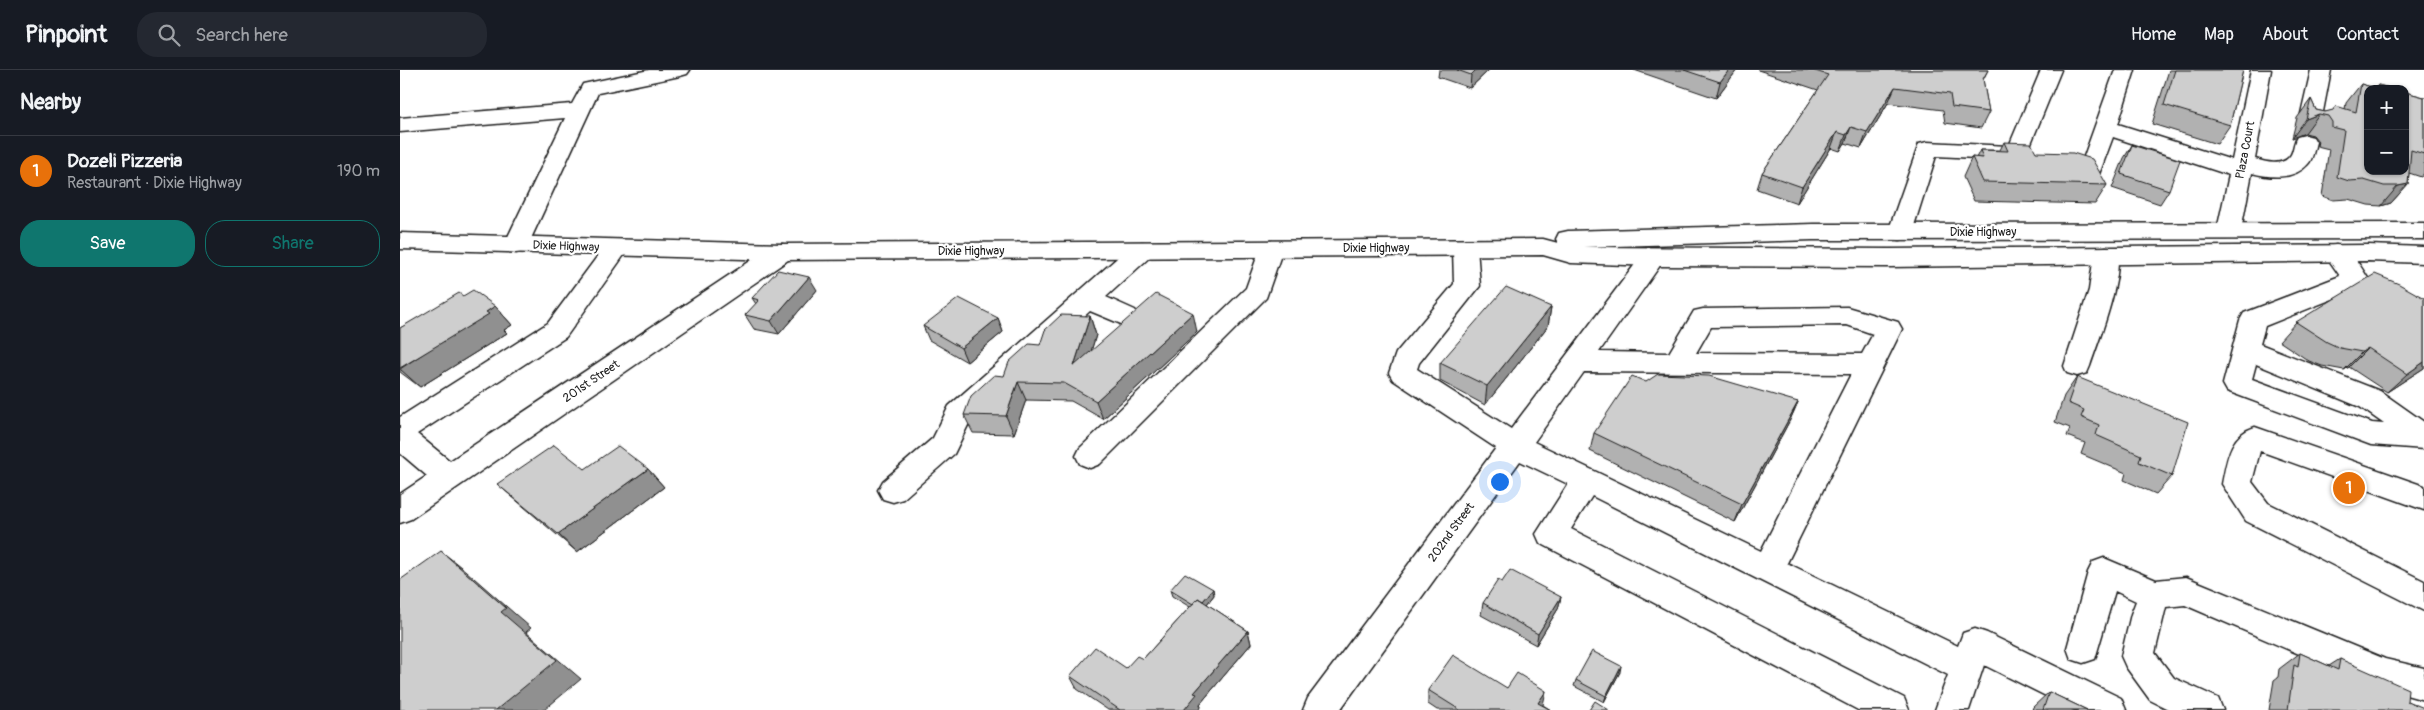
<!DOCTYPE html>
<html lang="en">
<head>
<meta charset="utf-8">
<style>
	:root { --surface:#171b24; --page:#242831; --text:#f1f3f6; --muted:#9ea1a6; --line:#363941; --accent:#0f766e }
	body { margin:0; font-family:Pangolin,sans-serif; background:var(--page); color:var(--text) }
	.controls { position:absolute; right:15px; top:15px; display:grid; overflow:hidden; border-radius:10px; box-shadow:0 1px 4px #0004 }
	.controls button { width:45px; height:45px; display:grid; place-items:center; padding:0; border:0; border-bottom:1px solid var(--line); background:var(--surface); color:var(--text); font:25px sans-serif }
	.you { position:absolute; left:1099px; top:411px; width:18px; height:18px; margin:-12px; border:4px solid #fff; border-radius:50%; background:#1a73e8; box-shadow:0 0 0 8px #1a73e833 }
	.badge { display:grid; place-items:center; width:32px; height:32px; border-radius:50%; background:var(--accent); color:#fff; font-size:16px; font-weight:700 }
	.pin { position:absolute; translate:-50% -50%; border:2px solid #fff; box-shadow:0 1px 5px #0006 }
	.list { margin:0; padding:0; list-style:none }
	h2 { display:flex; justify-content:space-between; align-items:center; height:65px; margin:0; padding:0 20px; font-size:21px }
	h2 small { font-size:16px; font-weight:400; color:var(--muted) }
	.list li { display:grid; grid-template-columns:32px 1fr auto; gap:15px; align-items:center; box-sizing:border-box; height:70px; padding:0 20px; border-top:1px solid var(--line) }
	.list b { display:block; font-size:19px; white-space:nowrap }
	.list p { margin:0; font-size:16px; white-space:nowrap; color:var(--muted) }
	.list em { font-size:16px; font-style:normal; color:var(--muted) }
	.actions { display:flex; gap:10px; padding:15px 20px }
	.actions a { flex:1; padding:11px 0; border:1px solid var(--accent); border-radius:20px; text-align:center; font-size:18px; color:var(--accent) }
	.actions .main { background:var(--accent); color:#fff }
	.icon { flex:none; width:28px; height:28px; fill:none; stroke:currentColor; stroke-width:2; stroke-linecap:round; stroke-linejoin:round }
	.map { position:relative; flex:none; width:2024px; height:640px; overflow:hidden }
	header { display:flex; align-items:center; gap:30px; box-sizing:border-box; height:70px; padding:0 25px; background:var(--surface); border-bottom:1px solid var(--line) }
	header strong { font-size:24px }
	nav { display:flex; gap:28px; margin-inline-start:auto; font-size:18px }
	.search { width:350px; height:45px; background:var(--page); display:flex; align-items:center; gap:12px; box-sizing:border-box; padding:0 18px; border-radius:20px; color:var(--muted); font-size:19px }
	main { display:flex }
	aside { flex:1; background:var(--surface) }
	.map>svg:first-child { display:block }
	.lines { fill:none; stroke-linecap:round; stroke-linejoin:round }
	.minor-casing { stroke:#1c1c1c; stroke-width:3 }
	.major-casing { stroke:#1c1c1c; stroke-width:3 }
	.minor { fill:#fff; fill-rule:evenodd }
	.major { fill:#fff; fill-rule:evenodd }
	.wall { fill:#b1b1b1; stroke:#1c1c1c }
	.shaded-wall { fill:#909090; stroke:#1c1c1c }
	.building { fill:#cecece; stroke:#1c1c1c }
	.labels { text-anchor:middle; stroke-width:4.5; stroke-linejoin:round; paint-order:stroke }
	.street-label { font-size:12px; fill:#1c1c1c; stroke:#fff }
</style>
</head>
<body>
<header>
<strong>Pinpoint</strong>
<div class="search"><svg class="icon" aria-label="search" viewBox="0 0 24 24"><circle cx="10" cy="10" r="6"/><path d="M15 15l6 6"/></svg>Search here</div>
<nav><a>Home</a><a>Map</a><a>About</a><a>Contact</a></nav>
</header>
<main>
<aside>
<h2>Nearby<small></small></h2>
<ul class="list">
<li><span class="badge" style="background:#e8710a">1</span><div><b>Dozeli Pizzeria</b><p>Restaurant · Dixie Highway</p></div><em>190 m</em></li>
</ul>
<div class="actions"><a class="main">Save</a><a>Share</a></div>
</aside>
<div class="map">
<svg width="2024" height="640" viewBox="0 0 2024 640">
	<rect width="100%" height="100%" fill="#fff"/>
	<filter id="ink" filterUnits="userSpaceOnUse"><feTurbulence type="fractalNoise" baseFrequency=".02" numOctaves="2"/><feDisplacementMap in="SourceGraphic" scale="10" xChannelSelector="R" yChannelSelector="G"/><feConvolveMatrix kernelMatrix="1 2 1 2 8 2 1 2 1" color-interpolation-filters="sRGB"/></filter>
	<g filter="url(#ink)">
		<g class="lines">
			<g class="minor-casing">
				<path id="minor" d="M 249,0 L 290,0 L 287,4 L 280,6 L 198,23 L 128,175 L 125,181 L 116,183 L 107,181 L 104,175 L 165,48 L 0,62 L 0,48 L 172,34 L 183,14 Z
					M 1641,0 L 1661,0 L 1625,88 L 1616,90 L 1536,86 L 1512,162 L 1509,168 L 1500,170 L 1491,168 L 1488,162 L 1519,74 L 1527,72 L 1609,76 Z
					M 1715,0 L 1735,0 L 1718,54 L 1832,90 L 1851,0 L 1871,0 L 1855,89 C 1865,92 1882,97 1890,86 C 1894,81 1893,73 1897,67 L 1905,65 L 1913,67 L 1916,72 C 1914,79 1913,89 1908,94 C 1894,110 1870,108 1852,103 L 1841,160 L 1838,166 L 1829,168 L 1820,166 L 1817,160 L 1829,105 L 1713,67 L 1698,107 C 1686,110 1661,105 1654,94 L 1657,89 L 1665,87 L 1682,92 Z
					M 1911,0 L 1931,0 L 1921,52 L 1918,57 L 1910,59 L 1902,57 L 1899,52 Z
					M 217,170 L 226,172 L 229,178 L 166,267 L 17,364 L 50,391 L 373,176 L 382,174 L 391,176 L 394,182 L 391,188 L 11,449 L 0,453 L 0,424 L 27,406 L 0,383 L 0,347 L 148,253 L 208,172 Z
					M 1065,170 L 1074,172 L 1077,178 L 1080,216 L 1019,293 L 1017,299 L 1111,359 L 1245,181 L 1254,178 L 1263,181 L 1266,187 L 1199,282 L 1269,283 L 1294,241 L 1303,239 L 1447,237 L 1498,252 L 1502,259 L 1387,493 L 1558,576 L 1563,563 L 1575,559 L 1587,563 L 1721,628 L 1726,640 L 1674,640 L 1584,595 L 1569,640 L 1535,640 L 1548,605 L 1192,426 L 1171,459 L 1504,628 L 1509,640 L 1458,640 L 1140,473 L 1136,464 L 1168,414 L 1120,391 L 940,640 L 903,640 L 908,628 L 1096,378 L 993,310 L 989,303 L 996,283 L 1054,214 L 1053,178 L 1056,172 ZM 1447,255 L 1473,264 L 1462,284 L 1296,283 L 1311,257 ZM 1184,302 L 1451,304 L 1361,481 L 1134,372 Z
					M 871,171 L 880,173 L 883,179 L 866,228 L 700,394 L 690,398 L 680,394 L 676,386 L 680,378 L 846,218 L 862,173 Z
					M 742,172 L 751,174 L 754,180 L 751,186 L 706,227 L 735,240 L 739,247 L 735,254 L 726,256 L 690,241 L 570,351 L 554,384 L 503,429 L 493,432 L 483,429 L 478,420 L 483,411 L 533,368 L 549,336 L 733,174 Z
					M 1936,175 C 1951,179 1961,197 1969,210 L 1965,216 L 1865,256 L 1860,274 L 1980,321 L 2024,352 L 2024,379 L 1971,375 L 1827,321 L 1823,314 L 1840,250 L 1844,243 L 1940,206 L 1924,183 L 1927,177 ZM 1856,294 L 1960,337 L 1984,354 L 1972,353 L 1852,309 Z
					M 1706,177 L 1715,179 C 1727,199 1698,272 1690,296 L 1687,303 L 1677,306 L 1667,303 L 1664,296 L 1689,220 L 1694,185 L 1697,179 Z
					M 1855,357 L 2024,416 L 2024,440 L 1860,381 L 1852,412 L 1868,433 L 2024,511 L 2024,541 L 1846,451 L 1822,414 C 1827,390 1829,365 1855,357 Z
					M 1704,488 L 1756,510 L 1786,507 L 1985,589 L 2024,598 L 2024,630 L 1971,615 L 1785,535 L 1766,537 L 1755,583 L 1774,608 L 1818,628 L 1823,640 L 1770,640 L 1750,630 L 1726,597 L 1721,586 L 1731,544 L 1736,531 L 1715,521 L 1695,589 L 1683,593 L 1671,589 L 1667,578 L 1688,502 L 1693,492 Z"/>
			</g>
			<g class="major-casing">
				<path id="major" d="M 2024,153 L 2024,169 L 1413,170 L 1183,177 L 1489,179 L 1968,175 L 2024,177 L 2024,193 L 1968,191 L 1489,197 L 1254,196 L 1171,193 L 1143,185 L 382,190 L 0,179 L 0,163 L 382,174 L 1143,169 L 1158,173 L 1156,169 L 1159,163 L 1168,161 L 1413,154 Z"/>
			</g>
			<use href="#minor" class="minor"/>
			<use href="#major" class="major"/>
		</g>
		<path class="wall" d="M 1039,0 L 1089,0 L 1070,18 L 1038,7 Z
			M 1234,0 L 1337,0 L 1316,28 Z
			M 1358,0 L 1588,0 L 1583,10 L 1589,42 L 1581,58 L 1545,53 L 1543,40 L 1488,33 L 1461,78 L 1445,73 L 1440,81 L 1431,78 L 1397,133 L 1357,119 L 1362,103 L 1418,20 Z
			M 1769,0 L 1843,0 L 1830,55 L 1817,74 L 1752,54 Z
			M 1961,14 L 1975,18 L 1978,15 L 2024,27 L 2024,103 L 2021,107 L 2009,103 L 2008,114 L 1991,133 L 1981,136 L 1968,135 L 1948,129 L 1933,130 L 1922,126 L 1929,79 L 1917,76 L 1918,71 L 1913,65 L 1905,63 L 1892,68 L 1897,48 L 1911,29 L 1916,40 L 1925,42 L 1945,39 L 1946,33 Z
			M 1604,72 L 1636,82 L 1707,115 L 1695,134 L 1574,131 L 1563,107 L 1572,87 L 1576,88 L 1580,80 L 1600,80 Z
			M 1732,75 L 1769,120 L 1760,134 L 1712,118 L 1724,88 Z
			M 417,220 L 379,264 L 354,259 L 345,245 L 356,234 L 352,228 Z
			M 63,226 L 95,236 L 112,255 L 104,260 L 107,263 L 20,317 L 0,302 L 0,258 Z
			M 2024,228 L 2024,298 L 1987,322 L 1949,297 L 1944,300 L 1922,296 L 1909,291 L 1879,271 L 1896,252 Z
			M 1151,237 L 1148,256 L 1085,335 L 1040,311 L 1040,293 Z
			M 690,246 L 696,265 L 691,281 L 797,262 L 703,349 L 671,331 L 626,330 L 614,364 L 573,363 L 564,345 L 604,306 L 640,275 Z
			M 598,248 L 603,262 L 567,292 L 529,270 L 523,256 Z
			M 1677,307 L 1772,406 L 1756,424 L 1724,410 L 1726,403 L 1681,384 L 1685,373 L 1667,366 L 1670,358 L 1655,352 L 1664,326 Z
			M 1246,312 L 1398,332 L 1390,350 L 1335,452 L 1190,381 L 1194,363 Z
			M 185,399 L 248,399 L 264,417 L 177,482 L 97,414 Z
			M 1102,512 L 1161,527 L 1158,539 L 1136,575 L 1081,545 L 1083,533 Z
			M 813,519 L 814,525 L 807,534 L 848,561 L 851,574 L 800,634 L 801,637 L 799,640 L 708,640 L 677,619 L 670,606 L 726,598 L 743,589 L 790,537 L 772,526 L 770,520 Z
			M 1900,583 L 1929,596 L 1940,589 L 2007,631 L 2024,640 L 1869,640 L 1874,610 L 1878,607 L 1879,599 Z
			M 1220,602 L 1204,632 L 1174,616 L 1176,610 Z
			M 1107,618 L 1143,635 L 1151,640 L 1037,640 L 1028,634 L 1028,620 Z
			M 1649,622 L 1687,640 L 1632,640 L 1633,637 Z"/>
		<path class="shaded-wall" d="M 1076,0 L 1089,0 L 1070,18 L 1071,5 Z
			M 1329,0 L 1337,0 L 1316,28 L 1320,12 Z
			M 1495,17 L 1488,33 L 1461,78 L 1467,62 Z
			M 1919,44 L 1905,63 L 1892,68 L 1906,49 Z
			M 1451,57 L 1445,73 L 1440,81 L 1446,65 Z
			M 1437,62 L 1431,78 L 1397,133 L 1402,117 Z
			M 2008,114 L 1991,133 L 1981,136 L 1998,116 Z
			M 409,207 L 417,220 L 379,264 L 371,251 Z
			M 95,236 L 112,255 L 104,260 L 107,263 L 20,317 L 0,299 Z
			M 1151,237 L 1148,256 L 1085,335 L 1087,316 Z
			M 793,243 L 797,262 L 703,349 L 696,331 Z
			M 690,246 L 696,265 L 681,314 L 674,296 Z
			M 598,248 L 603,262 L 567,292 L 561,278 Z
			M 1968,278 L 1949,297 L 1944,300 L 1962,282 Z
			M 2024,292 L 2024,298 L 1987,322 L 2007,304 Z
			M 618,312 L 626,330 L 614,364 L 606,346 Z
			M 1398,332 L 1390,350 L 1335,452 L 1342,434 Z
			M 248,399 L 264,417 L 177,482 L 158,464 Z
			M 41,481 L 66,501 L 131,558 L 126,562 L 181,609 L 144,640 L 96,640 Z
			M 813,519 L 814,525 L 800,543 L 798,537 Z
			M 1161,527 L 1158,539 L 1136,575 L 1138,564 Z
			M 848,561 L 851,574 L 800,634 L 801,637 L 799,640 L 784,640 L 794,623 Z
			M 1221,596 L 1220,602 L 1204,632 L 1206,626 Z
			M 1146,621 L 1143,635 L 1140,640 L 1138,633 Z"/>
		<path class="building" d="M 1057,0 L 1076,0 L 1071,5 Z
			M 1284,0 L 1329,0 L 1320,12 Z
			M 1412,0 L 1588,0 L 1583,9 L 1589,42 L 1552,37 L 1550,24 L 1495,17 L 1467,62 L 1451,57 L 1446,65 L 1437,62 L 1402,117 L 1362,103 L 1428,5 Z
			M 1775,0 L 1843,0 L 1830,55 L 1764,35 Z
			M 1961,14 L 1978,19 L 1978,15 L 1994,19 L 1968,19 L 1968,101 L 2005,101 L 2005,22 L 2024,27 L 2024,84 L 2011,80 L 2008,114 L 1998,116 L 1984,116 L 1964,110 L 1949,111 L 1937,107 L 1944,60 L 1932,57 L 1932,52 L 1928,46 L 1919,44 L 1906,49 L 1911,29 L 1916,40 L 1925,42 L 1933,40 L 1936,36 L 1956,42 Z
			M 1604,72 L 1631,73 L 1636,82 L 1673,83 L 1692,89 L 1707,115 L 1583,112 L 1572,87 L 1583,88 L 1580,80 L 1608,81 Z
			M 1732,75 L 1780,90 L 1769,120 L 1721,104 Z
			M 378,200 L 409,207 L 371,251 L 345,245 L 359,230 L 352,228 Z
			M 1975,204 L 1999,214 L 2024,228 L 2024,292 L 2007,304 L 1968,278 L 1962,282 L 1940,278 L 1927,272 L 1896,252 Z
			M 1106,217 L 1151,237 L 1087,316 L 1040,293 Z
			M 73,220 L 95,236 L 86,242 L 89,244 L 0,298 L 0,258 L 59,223 L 63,226 Z
			M 756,224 L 793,243 L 696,331 L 664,313 L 618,312 L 606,346 L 564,345 L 571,326 L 594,305 L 604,306 L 609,292 L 629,274 L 640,275 L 645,260 L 661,245 L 690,246 L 674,296 Z
			M 559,228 L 598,248 L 561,278 L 523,256 Z
			M 1258,304 L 1309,306 L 1398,332 L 1342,434 L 1194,363 L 1232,306 L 1246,312 Z
			M 1677,307 L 1788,352 L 1772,406 L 1739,392 L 1741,385 L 1696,365 L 1699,355 L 1681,347 L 1684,340 L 1668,333 Z
			M 154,375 L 185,399 L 218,376 L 248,399 L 158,464 L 97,414 Z
			M 41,481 L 106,538 L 101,542 L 157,590 L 96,640 L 0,640 L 0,510 Z
			M 1110,500 L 1161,527 L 1138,564 L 1083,533 L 1098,510 L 1102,512 Z
			M 785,503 L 813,519 L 803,531 L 798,528 L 793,534 L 770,520 Z
			M 798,528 L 848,561 L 794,623 L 797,624 L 784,640 L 720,640 L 670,606 L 695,577 L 726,598 L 737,586 L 743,589 Z
			M 1192,581 L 1221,596 L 1206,626 L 1176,610 Z
			M 1900,583 L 1938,600 L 1940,589 L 2008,619 L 2007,631 L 2024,638 L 2024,640 L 1888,640 L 1894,595 L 1898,597 Z
			M 1053,585 L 1107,618 L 1117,603 L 1146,621 L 1138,633 L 1151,640 L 1060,640 L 1028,620 Z
			M 1649,622 L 1687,640 L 1643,640 Z
			M 1195,631 L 1209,640 L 1189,640 Z"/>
	</g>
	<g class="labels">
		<g class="street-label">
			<text transform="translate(1845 80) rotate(-79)" y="4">Plaza Court</text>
			<text x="1583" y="166">Dixie Highway</text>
			<text transform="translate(166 176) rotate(2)" y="4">Dixie Highway</text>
			<text x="976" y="182">Dixie Highway</text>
			<text x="571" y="185">Dixie Highway</text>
			<text transform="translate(191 311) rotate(-34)" y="4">201st Street</text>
			<text transform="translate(1051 462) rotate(-54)" y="4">202nd Street</text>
		</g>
	</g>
</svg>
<div class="controls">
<button>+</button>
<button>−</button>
</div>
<div class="you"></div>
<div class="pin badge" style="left:1949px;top:418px;background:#e8710a">1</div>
</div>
</main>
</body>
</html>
